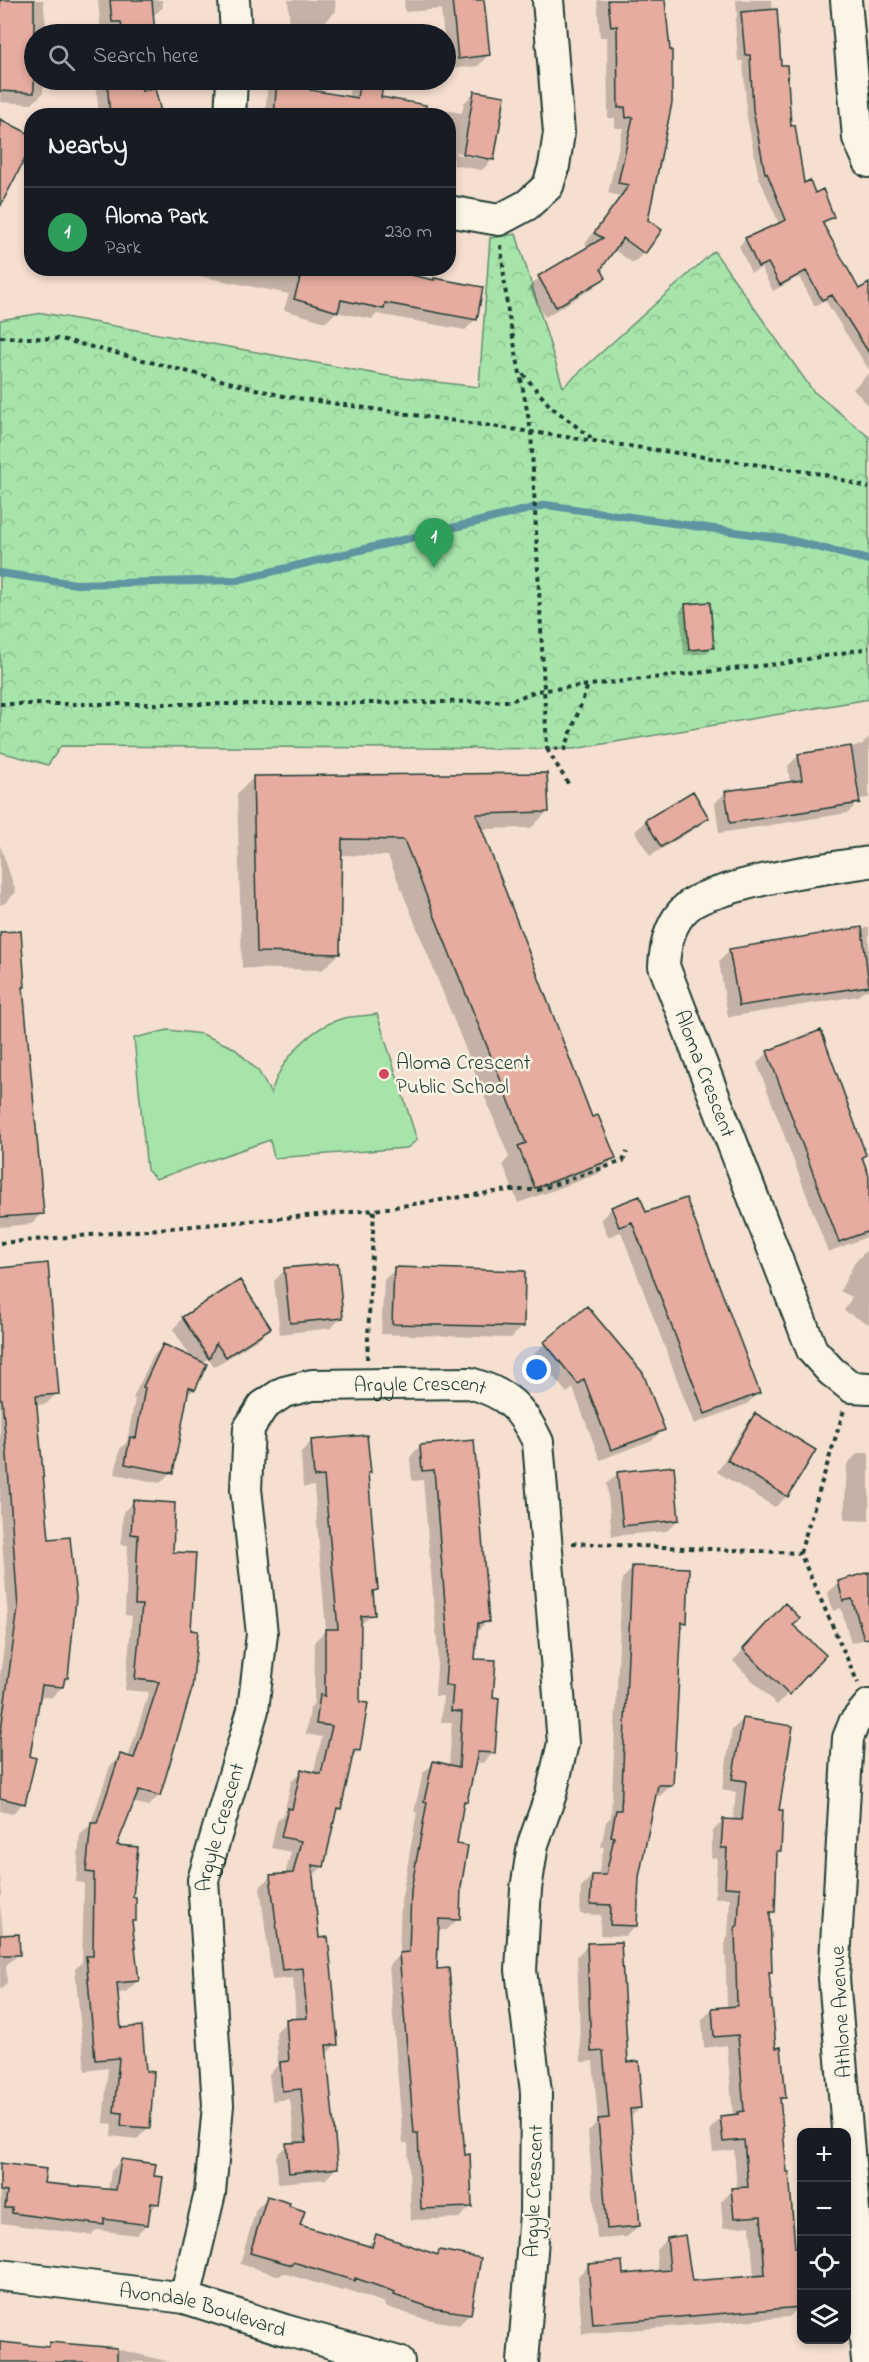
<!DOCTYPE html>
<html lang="en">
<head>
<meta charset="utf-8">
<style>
	:root { --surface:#171b24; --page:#20242c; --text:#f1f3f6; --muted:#9ea1a6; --line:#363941; --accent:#0b8043 }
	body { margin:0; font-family:"Indie Flower",sans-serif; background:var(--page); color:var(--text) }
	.controls { position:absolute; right:18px; bottom:18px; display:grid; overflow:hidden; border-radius:12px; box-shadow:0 3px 9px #0003 }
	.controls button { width:54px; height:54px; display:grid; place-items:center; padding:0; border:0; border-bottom:2px solid var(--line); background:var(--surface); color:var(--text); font:30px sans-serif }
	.you { position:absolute; left:537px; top:1370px; width:21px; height:21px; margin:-15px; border:4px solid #fff; border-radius:50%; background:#1a73e8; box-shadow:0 0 0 9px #1a73e833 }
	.badge { display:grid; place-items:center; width:39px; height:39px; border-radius:50%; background:var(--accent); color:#fff; font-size:20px; font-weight:700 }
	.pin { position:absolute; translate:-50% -50px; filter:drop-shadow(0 2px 3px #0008) }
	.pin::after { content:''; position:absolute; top:32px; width:21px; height:18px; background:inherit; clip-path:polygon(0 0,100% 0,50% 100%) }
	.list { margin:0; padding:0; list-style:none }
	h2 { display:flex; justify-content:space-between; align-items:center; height:78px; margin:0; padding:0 24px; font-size:26px }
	h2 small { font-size:20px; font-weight:400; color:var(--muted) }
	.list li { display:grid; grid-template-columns:39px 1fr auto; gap:18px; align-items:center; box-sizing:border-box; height:90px; padding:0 24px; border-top:2px solid var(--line) }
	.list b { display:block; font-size:22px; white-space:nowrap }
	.list p { margin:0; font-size:20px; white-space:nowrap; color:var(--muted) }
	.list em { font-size:20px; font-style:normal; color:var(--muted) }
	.icon { flex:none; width:33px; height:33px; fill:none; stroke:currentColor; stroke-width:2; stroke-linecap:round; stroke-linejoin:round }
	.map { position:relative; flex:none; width:869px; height:2362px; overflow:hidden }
	.search { position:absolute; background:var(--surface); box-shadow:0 3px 9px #0003; left:24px; top:24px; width:432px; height:66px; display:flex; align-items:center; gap:15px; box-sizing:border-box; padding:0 21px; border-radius:33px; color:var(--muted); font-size:22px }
	.panel { position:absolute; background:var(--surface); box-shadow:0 3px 9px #0003; left:24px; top:108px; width:432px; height:168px; border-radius:24px }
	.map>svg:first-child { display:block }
	.park { fill:url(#park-crowns); stroke:#63906f; stroke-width:1.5 }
	.garden { fill:#a7e4aa; stroke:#63906f; stroke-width:1.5 }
	.shadow { fill:#0003; fill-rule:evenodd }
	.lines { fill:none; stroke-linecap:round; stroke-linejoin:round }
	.stream { stroke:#5e95a1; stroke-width:8 }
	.building { fill:#e5ac9f; stroke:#1f3d34; stroke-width:1.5 }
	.minor-casing { stroke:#1f3d34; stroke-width:34 }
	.path { stroke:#1f3d34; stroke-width:4; stroke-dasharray:4.5 4.5; stroke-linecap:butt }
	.minor { stroke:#fcf5e5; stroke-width:30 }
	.poi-dot { fill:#d1495b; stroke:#fcf5e5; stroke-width:2 }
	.labels { text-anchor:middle; stroke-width:5; stroke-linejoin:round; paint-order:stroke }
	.poi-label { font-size:21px; fill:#1f3d34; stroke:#fcf5e5; text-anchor:start }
	.street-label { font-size:21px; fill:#1f3d34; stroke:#fcf5e5 }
</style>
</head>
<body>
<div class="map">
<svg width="869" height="2362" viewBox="0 0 869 2362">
	<defs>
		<pattern id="park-crowns" width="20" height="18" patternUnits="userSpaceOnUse" patternTransform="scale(1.5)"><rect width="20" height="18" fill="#a7e4aa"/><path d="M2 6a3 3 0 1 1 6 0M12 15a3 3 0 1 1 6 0" fill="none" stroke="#8fc493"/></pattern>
	</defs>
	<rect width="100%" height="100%" fill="#f5dfd0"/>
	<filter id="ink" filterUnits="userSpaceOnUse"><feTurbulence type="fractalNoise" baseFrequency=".0167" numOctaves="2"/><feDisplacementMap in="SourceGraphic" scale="12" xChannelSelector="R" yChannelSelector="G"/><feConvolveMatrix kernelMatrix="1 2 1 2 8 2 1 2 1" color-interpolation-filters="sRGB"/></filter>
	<g filter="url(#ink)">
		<path class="park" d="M 516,234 L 563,387 L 714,251 L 813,391 L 869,437 L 869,699 L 574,749 L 61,746 L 48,765 L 0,752 L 0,320 L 43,313 L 393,377 L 479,387 L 490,238 Z"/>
		<path class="garden" d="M 377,1014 L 417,1140 L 407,1148 L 274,1158 L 270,1140 L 156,1179 L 147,1170 L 134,1038 L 168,1030 L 202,1034 L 234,1048 L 259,1072 L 271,1094 C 279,1061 310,1027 344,1018 C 355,1016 366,1016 377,1014 Z"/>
		<path class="shadow" d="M 0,0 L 43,0 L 47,34 L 34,34 L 34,80 L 44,80 L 43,93 L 32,104 L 0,102 Z
			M 98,0 L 162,0 L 163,7 L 152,17 L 154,34 L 101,33 Z
			M 288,0 L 335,0 L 336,11 L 325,22 L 290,25 Z
			M 404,0 L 482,0 L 488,55 L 478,66 L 447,69 L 441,9 L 405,12 Z
			M 597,0 L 664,0 L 644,253 L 633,263 L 613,249 L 599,269 L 604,277 L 593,288 L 545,317 L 528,288 L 539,278 L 590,248 L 585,244 L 620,196 L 608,193 L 623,128 L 615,128 L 615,118 L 608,118 L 607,37 L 600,37 Z
			M 736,0 L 771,0 L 790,128 L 802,185 L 815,195 L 833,217 L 822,225 L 858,291 L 869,295 L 869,370 L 825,300 L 815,306 L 799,277 L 773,291 L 761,268 L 751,273 L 739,246 L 745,239 L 779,224 L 760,179 L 759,179 L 747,117 L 743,61 L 738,61 L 735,20 L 737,17 Z
			M 101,80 L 151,80 L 161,116 L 99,116 L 96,85 Z
			M 268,80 L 309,80 L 308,91 L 348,98 L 351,84 L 355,80 L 382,80 L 379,99 L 462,113 L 464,103 L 475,92 L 493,159 L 482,170 L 453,165 L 454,159 L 448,159 L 448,116 L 265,116 ZM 456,152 L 486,157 L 486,160 L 455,154 Z
			M 187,268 L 372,268 L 476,319 L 465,330 L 377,314 L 372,319 L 336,312 L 326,322 L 284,310 L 289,294 L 199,276 Z
			M 869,373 L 869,406 L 853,389 Z
			M 685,605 L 712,647 L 707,653 L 684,655 L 680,611 Z
			M 869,737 L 869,798 L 858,799 L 858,802 L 848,813 L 719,833 L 715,803 L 726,792 L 790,783 L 788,766 L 799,755 L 862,745 Z
			M 253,778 L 547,812 L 531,828 L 480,829 L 591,1119 L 614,1158 L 598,1174 L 518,1203 L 503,1164 L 509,1157 L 388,856 L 340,855 L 339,954 L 322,970 L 242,968 L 237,794 Z
			M 707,817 L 696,828 L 650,856 L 635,832 L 645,821 Z
			M 0,845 L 16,892 L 5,903 L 0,905 Z
			M 869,927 L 869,990 L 863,991 L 858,996 L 728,1017 L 719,961 L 730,950 Z
			M 0,934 L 24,987 L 22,988 L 42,1213 L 31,1224 L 0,1227 Z
			M 768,1053 L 869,1181 L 869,1236 L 828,1252 L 757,1063 Z
			M 612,1208 L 645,1214 L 758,1393 L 747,1404 L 694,1424 L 621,1232 L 608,1237 L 601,1219 Z
			M 866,1251 L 869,1252 L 869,1324 L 844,1311 L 852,1297 L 840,1291 L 855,1262 Z
			M 395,1269 L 522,1327 L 511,1338 L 381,1334 L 384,1280 Z
			M 0,1270 L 57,1393 L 46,1404 L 35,1405 L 48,1541 L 66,1678 L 63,1681 L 62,1687 L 51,1698 L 39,1696 L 28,1757 L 23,1803 L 12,1814 L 0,1811 L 0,1675 L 8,1620 L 0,1512 Z
			M 285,1270 L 342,1317 L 331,1328 L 280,1334 L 274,1281 Z
			M 183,1318 L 269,1328 L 258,1339 L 214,1367 L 208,1358 L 202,1363 L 194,1389 L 186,1397 L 171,1472 L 160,1483 L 115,1474 L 120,1449 L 127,1442 L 135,1399 L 133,1398 L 153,1356 L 164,1345 L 191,1358 L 173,1329 Z
			M 545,1343 L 663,1429 L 652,1440 L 600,1460 L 573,1388 L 567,1393 L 534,1354 Z
			M 756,1415 L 814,1450 L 786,1497 L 775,1507 L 717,1472 L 745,1426 Z
			M 312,1441 L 370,1473 L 367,1475 L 377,1589 L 372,1594 L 373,1614 L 360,1625 L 359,1750 L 351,1758 L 340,1808 L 334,1814 L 323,1866 L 312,1877 L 318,1940 L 336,2044 L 325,2055 L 336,2168 L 326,2179 L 278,2183 L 276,2156 L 287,2145 L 295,2144 L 290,2099 L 272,2101 L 269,2074 L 278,2065 L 276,2032 L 287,2021 L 296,2020 L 293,1978 L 272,1980 L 260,1887 L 271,1876 L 285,1875 L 291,1852 L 271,1848 L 277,1821 L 284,1814 L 291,1782 L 302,1771 L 313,1774 L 322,1737 L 306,1734 L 310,1708 L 314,1703 L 315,1641 L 326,1630 L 314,1486 L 303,1487 L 301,1452 Z
			M 472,1441 L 487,1621 L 477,1632 L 473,1660 L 492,1699 L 494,1752 L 483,1763 L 474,1762 L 465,1801 L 462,1804 L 455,1845 L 459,1887 L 458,1919 L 447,1930 L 437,1930 L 435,1971 L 470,2207 L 459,2218 L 411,2220 L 408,2143 L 403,2143 L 389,1965 L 399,1955 L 401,1902 L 417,1812 L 414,1812 L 423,1773 L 434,1763 L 449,1766 L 452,1722 L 441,1722 L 443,1696 L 435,1696 L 438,1652 L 423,1480 L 412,1481 L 410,1457 L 420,1446 Z
			M 858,1453 L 869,1453 L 869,1521 L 844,1520 L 847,1464 Z
			M 618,1473 L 678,1520 L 667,1531 L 612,1536 L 607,1484 Z
			M 134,1501 L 174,1505 L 159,1796 L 148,1806 L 132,1802 L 115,1847 L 132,1898 L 134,1920 L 131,1924 L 137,1981 L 126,1992 L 117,1993 L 120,2030 L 148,2128 L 137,2139 L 111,2136 L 112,2124 L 103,2123 L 108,2068 L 85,2071 L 75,1969 L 82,1962 L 84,1883 L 76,1882 L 80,1835 L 90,1826 L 110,1766 L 121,1755 L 128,1758 L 149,1692 L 125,1690 L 132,1616 L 125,1615 L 128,1545 L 121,1545 L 123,1512 ZM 132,1786 L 154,1793 L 154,1796 L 131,1789 Z
			M 633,1568 L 685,1622 L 680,1627 L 671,1785 L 660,1796 L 654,1795 L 638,1877 L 636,1925 L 625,1936 L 600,1935 L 601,1915 L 580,1914 L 581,1887 L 592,1876 L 598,1877 L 604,1847 L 601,1847 L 606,1822 L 611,1817 L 622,1579 Z
			M 869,1573 L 869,1638 L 851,1643 L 841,1608 L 833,1611 L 828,1593 L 838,1582 Z
			M 774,1616 L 791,1625 L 824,1655 L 777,1705 L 733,1661 Z
			M 743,1719 L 778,1812 L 779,1850 L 776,1854 L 773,1912 L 768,1916 L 770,1971 L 768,1973 L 775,2050 L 784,2097 L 779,2103 L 800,2306 L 789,2317 L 582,2334 L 578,2276 L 589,2265 L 622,2275 L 658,2273 L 656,2250 L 667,2239 L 690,2283 L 754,2277 L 750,2226 L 723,2228 L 721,2201 L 732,2190 L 737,2189 L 734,2150 L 713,2152 L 710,2129 L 721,2118 L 733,2116 L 727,2045 L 704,2048 L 702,2020 L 712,2009 L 727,2008 L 725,1940 L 728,1937 L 730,1898 L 715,1898 L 717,1858 L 711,1858 L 713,1831 L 724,1820 L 733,1821 L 736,1792 L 722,1789 L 732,1730 Z
			M 0,1875 L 2,1895 L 0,1897 Z
			M 0,1902 L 3,1936 L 19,1954 L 6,1965 L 7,1983 L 0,1990 Z
			M 588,1945 L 626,2063 L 638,2085 L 640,2108 L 629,2118 L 638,2226 L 627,2237 L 597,2239 L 588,2132 L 598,2121 L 593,2061 L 581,2062 L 577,1956 Z
			M 121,2160 L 152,2177 L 158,2203 L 148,2213 L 147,2224 L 136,2235 L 97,2230 L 91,2235 L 1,2223 L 0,2164 L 43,2184 L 108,2191 L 111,2171 Z
			M 267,2198 L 299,2226 L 366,2247 L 377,2236 L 436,2256 L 439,2252 L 470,2314 L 459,2325 L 421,2318 L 384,2306 L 385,2303 L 345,2289 L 342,2291 L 283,2273 L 280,2276 L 240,2264 L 256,2209 Z
			M 0,2343 L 46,2348 L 50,2344 L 117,2349 L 170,2362 L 0,2362 Z"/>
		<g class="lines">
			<path class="stream" d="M 0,573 L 76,584 L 237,580 L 546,505 L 785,539 L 869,560"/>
		</g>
		<path class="building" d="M 0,0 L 34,0 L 34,93 L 0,91 Z
			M 110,0 L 152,0 L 155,34 L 123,34 L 121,22 L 112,22 Z
			M 452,0 L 484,0 L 490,55 L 458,59 Z
			M 608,0 L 665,0 L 670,50 L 672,50 L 672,103 L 648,220 L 662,230 L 645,254 L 623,238 L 601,269 L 606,278 L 556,307 L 538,276 L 603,238 L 594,233 L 629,185 L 618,183 L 633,117 L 626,118 L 625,107 L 618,108 L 617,26 L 611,27 Z
			M 777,9 L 781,65 L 787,65 L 791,126 L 795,125 L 804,183 L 810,180 L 815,193 L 823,189 L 834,217 L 822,222 L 859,289 L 869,283 L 869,353 L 832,295 L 822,300 L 806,271 L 780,285 L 768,263 L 758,267 L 745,238 L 786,220 L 767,173 L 765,173 L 753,110 L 750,55 L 745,55 L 741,12 Z
			M 107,80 L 141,80 L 142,91 L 155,88 L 162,116 L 110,116 Z
			M 277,80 L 311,80 L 310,90 L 357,98 L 360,80 L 384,80 L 381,97 L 426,105 L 425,116 L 274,116 Z
			M 474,91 L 505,96 L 494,160 L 463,154 Z
			M 0,119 L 32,135 L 32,145 L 0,207 Z
			M 303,268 L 379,268 L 434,280 L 434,278 L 483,287 L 477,320 L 385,303 L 384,309 L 341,300 L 338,312 L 294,299 Z
			M 710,602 L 714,648 L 689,650 L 685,604 Z
			M 851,746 L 860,803 L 730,823 L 725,791 L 802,780 L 798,754 Z
			M 547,773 L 549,812 L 476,814 L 592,1117 L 598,1115 L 616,1158 L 535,1188 L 518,1146 L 526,1143 L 404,840 L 342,839 L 340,954 L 257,952 L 253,776 Z
			M 693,791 L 709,818 L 661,847 L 645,820 Z
			M 862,927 L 869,986 L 739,1006 L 729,949 Z
			M 21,931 L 25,987 L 23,987 L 44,1214 L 0,1217 L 0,932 Z
			M 821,1030 L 866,1155 L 862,1157 L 869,1176 L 869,1231 L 839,1242 L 767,1051 Z
			M 640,1196 L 646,1212 L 686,1198 L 760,1393 L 705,1414 L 632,1222 L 619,1227 L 611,1207 Z
			M 48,1263 L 59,1394 L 36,1396 L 49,1539 L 70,1537 L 76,1598 L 68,1678 L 65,1678 L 63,1687 L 42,1685 L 30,1756 L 36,1758 L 25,1804 L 0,1798 L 0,1737 L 18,1608 L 7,1455 L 2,1399 L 0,1399 L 0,1268 Z
			M 338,1263 L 343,1318 L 290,1323 L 284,1268 Z
			M 394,1267 L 525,1271 L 524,1327 L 392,1324 Z
			M 240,1280 L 271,1328 L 226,1357 L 216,1343 L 209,1359 L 182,1317 Z
			M 587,1306 L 643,1373 L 665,1430 L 611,1450 L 584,1379 L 578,1384 L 544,1342 Z
			M 163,1344 L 207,1364 L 195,1390 L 189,1387 L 173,1473 L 125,1464 L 130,1437 L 136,1438 L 145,1388 L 143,1387 Z
			M 755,1413 L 816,1450 L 788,1497 L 727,1460 Z
			M 367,1435 L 371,1473 L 368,1473 L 378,1590 L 373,1591 L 375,1615 L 361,1616 L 360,1702 L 368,1703 L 360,1751 L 354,1750 L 341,1809 L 337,1808 L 324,1867 L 312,1865 L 319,1938 L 328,1937 L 334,1995 L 338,2045 L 326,2045 L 338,2168 L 289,2173 L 286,2143 L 306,2142 L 301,2089 L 282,2091 L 280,2062 L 289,2061 L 286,2019 L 307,2018 L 303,1968 L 282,1970 L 270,1875 L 293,1873 L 301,1841 L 281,1837 L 288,1808 L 292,1809 L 301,1769 L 321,1774 L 332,1726 L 316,1724 L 320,1695 L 325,1696 L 325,1629 L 338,1629 L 324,1476 L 314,1477 L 311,1440 Z
			M 474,1440 L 489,1622 L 478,1623 L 475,1659 L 496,1660 L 493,1697 L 499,1698 L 495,1753 L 478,1752 L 467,1802 L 464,1801 L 457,1844 L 468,1846 L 461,1887 L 460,1920 L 439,1919 L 437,1969 L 449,1968 L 465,2155 L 470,2154 L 472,2207 L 421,2209 L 418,2133 L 414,2133 L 399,1953 L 409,1952 L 411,1890 L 427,1802 L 424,1801 L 433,1761 L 459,1767 L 462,1712 L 451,1711 L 453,1686 L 445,1685 L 448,1640 L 434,1470 L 422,1471 L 420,1445 Z
			M 674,1466 L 679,1520 L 623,1526 L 617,1472 Z
			M 133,1500 L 175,1503 L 173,1552 L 196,1553 L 191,1630 L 198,1631 L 192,1689 L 160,1796 L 139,1790 L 117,1845 L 138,1847 L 133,1897 L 136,1897 L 136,1921 L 132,1921 L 139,1981 L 117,1983 L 121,2028 L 142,2026 L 146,2071 L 154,2072 L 150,2128 L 121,2126 L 122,2113 L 114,2112 L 119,2058 L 95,2060 L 86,1956 L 93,1956 L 94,1873 L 86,1872 L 91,1823 L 97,1823 L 120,1754 L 134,1758 L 159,1682 L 135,1679 L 142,1605 L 135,1605 L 138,1535 L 131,1534 Z
			M 632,1566 L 689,1568 L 687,1623 L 682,1622 L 673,1785 L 658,1785 L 639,1877 L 637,1926 L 610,1925 L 611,1905 L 590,1904 L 592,1875 L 606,1875 L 614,1837 L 611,1836 L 616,1810 L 621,1810 Z
			M 869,1572 L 869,1638 L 864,1639 L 852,1599 L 843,1601 L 838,1581 Z
			M 785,1603 L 800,1618 L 793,1625 L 826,1655 L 789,1695 L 743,1649 Z
			M 743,1718 L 793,1726 L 779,1810 L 783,1810 L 781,1851 L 777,1851 L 775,1912 L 770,1912 L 772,1972 L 769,1972 L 776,2048 L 781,2047 L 786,2098 L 780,2098 L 787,2172 L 789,2172 L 795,2247 L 797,2247 L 801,2307 L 593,2324 L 588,2264 L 622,2261 L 623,2274 L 670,2270 L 667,2238 L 685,2235 L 692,2281 L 765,2275 L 761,2216 L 734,2218 L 731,2188 L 748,2187 L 744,2140 L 723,2142 L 720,2116 L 738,2114 L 737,2112 L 744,2111 L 738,2035 L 714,2037 L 712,2008 L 737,2006 L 735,1928 L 738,1925 L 740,1888 L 725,1887 L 727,1848 L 721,1848 L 723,1819 L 742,1820 L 746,1781 L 732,1779 Z
			M 19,1934 L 20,1955 L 0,1955 L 0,1935 Z
			M 621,1942 L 628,2062 L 639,2061 L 641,2083 L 639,2084 L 641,2108 L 630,2109 L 640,2226 L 607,2229 L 598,2119 L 609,2118 L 603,2051 L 591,2052 L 587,1943 Z
			M 121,2159 L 156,2164 L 154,2176 L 163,2177 L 159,2204 L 151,2203 L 148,2225 L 104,2219 L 104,2225 L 56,2219 L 12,2213 L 12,2208 L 5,2208 L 7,2192 L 0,2191 L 0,2163 L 46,2169 L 44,2183 L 116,2190 Z
			M 267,2196 L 290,2203 L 289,2206 L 305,2211 L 300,2225 L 372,2247 L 376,2234 L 438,2255 L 439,2250 L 481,2258 L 471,2314 L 432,2308 L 394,2295 L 395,2292 L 355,2278 L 355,2281 L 293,2262 L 292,2265 L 250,2253 Z
			M 0,2342 L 49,2347 L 49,2342 L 117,2348 L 117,2362 L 0,2362 Z"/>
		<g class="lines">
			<g class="minor-casing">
				<g id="minor">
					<path d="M 234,0 L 236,34"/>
					<path d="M 846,0 L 858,138 L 869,162"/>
					<path d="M 230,116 L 232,80"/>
					<path d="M 448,211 L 499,220 L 527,205 L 548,186 L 554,166 L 559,133 L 548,0"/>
					<path id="s1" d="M 869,862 C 821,869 775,875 729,889 C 714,894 698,897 686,908 C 670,923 665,945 664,966 L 812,1350 L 831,1371 L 851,1387 L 869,1388"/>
					<path id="s2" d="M 0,2275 L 185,2298 L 285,2330 L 399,2362"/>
					<path id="s3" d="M 185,2298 L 210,2193 L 218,2105 L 203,1880 L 253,1710 L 262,1634 L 246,1489 L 249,1428 L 263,1406 L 284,1392 L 312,1385 L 470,1383 C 508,1394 521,1407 538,1442 L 563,1743 L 551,1794 L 533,1844 L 526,1889 L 521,1970 L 536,2092 L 535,2214 L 523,2362"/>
					<path d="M 867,2361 L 834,1978 L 848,1738 L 854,1723 L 869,1705"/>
				</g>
			</g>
			<path class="path" d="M 501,245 L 507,306 L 531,431 L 547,748 L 565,749 L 588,685
				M 0,337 L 61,339 L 283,396 L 822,474 L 869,488
				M 523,374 L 550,406 L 594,440
				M 0,704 L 292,704 L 511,701 L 536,691 L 786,663 L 869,648
				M 547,749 L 569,785
				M 0,1243 L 374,1210 L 508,1190 L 538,1190 L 623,1161 L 627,1152
				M 367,1359 L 374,1210
				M 572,1543 L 800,1553 L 858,1683
				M 800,1553 L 844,1410"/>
			<use href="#minor" class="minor"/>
		</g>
	</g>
	<circle class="poi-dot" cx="384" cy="1074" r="6"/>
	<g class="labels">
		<g class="poi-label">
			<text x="396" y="1069">Aloma Crescent<tspan x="396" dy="24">Public School</tspan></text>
		</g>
		<g class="street-label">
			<text dy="7" stroke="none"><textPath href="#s1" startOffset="369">Aloma Crescent</textPath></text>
			<text dy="7" stroke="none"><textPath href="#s3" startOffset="1071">Argyle Crescent</textPath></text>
			<text dy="7" stroke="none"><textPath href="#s3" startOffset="477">Argyle Crescent</textPath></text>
			<text transform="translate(840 2012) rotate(-93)" y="7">Athlone Avenue</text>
			<text transform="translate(533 2191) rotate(-88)" y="7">Argyle Crescent</text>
			<text dy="7" stroke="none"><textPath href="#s2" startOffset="206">Avondale Boulevard</textPath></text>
		</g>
	</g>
</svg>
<div class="controls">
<button>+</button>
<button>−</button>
<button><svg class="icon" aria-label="locate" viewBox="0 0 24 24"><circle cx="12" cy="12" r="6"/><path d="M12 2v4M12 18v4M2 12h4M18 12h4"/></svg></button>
<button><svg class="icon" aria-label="layers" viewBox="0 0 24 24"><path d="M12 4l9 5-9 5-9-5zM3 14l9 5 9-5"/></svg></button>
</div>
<div class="you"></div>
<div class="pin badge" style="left:434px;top:568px;background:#2e9e5b">1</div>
<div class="search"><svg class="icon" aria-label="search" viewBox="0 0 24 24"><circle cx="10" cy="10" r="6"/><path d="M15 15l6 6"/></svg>Search here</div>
<section class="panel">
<h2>Nearby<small></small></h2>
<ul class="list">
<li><span class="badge" style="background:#2e9e5b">1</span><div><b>Aloma Park</b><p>Park</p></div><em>230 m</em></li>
</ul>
</section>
</div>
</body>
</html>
